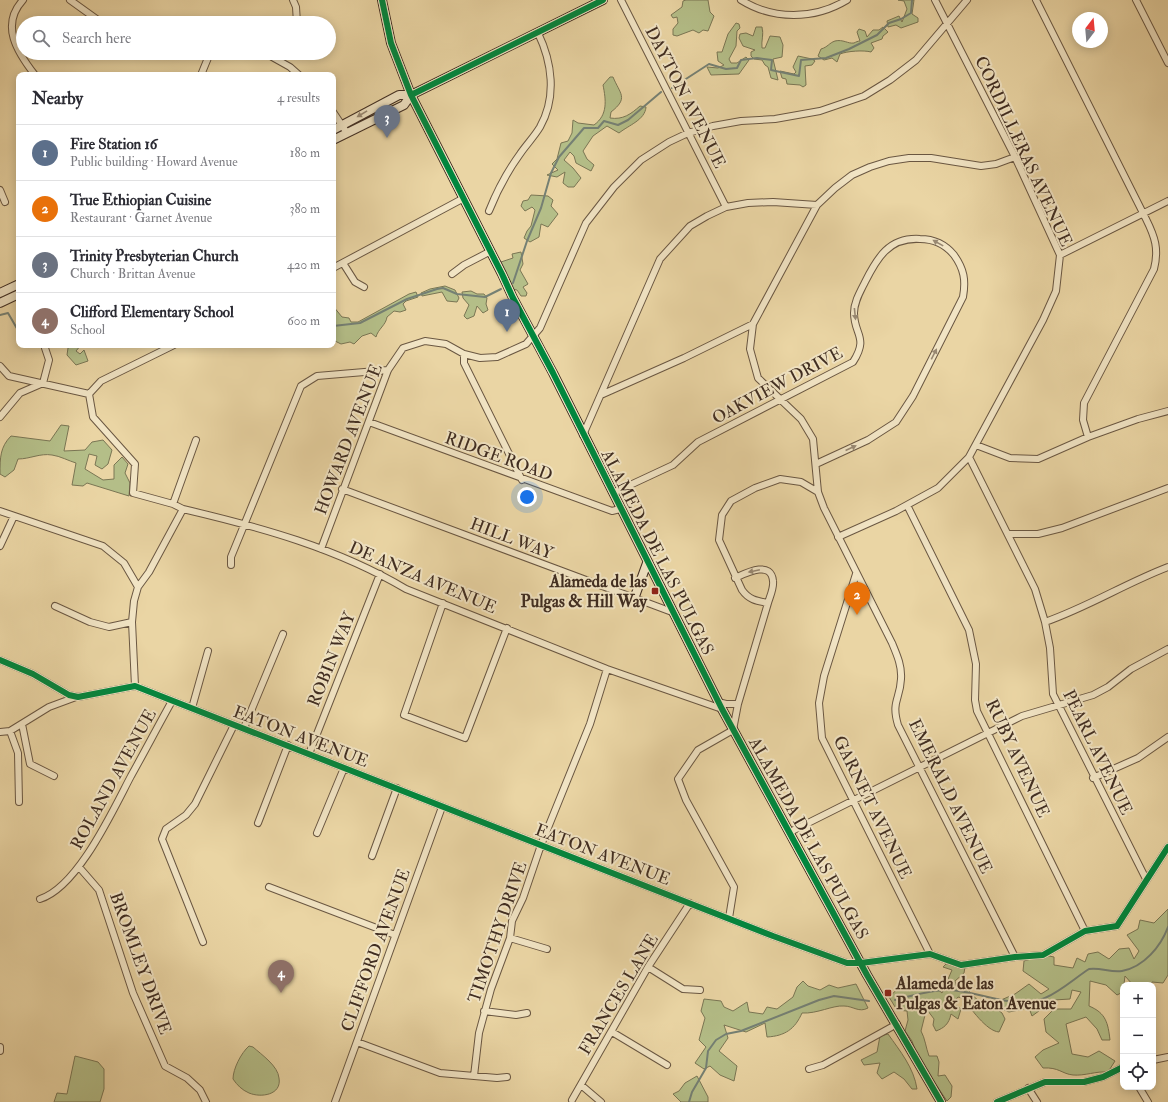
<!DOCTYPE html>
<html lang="en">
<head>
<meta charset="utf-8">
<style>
	:root { --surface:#fff; --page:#f7f7f7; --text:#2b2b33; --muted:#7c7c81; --line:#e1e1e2; --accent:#0b8043 }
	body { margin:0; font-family:"IM FELL Double Pica",serif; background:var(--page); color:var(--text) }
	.controls { position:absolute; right:12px; bottom:12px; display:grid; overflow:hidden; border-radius:8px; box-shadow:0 2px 10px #0003 }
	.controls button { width:36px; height:36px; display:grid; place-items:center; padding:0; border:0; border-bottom:1px solid var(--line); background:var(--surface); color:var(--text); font:20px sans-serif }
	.compass { position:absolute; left:1072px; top:12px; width:36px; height:36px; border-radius:50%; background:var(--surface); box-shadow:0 2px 10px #0003; rotate:16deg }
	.you { position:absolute; left:527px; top:497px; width:14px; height:14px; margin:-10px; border:3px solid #fff; border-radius:50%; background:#1a73e8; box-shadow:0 0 0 6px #1a73e833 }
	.badge { display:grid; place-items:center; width:26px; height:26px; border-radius:50%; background:var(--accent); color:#fff; font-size:13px; font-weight:700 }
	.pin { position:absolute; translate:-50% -33px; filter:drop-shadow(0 1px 2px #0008) }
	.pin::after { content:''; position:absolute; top:21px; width:14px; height:12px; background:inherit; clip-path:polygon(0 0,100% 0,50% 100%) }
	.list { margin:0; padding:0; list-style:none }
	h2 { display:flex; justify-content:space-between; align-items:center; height:52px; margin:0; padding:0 16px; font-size:17px }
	h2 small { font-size:13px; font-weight:400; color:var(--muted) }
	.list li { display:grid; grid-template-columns:26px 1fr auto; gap:12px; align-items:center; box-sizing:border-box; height:56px; padding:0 16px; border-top:1px solid var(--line) }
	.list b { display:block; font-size:15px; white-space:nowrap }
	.list p { margin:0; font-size:13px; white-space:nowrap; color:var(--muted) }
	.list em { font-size:13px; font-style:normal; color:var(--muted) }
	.icon { flex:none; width:22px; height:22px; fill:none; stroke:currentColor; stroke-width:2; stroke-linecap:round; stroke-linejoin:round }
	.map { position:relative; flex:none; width:1168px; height:1102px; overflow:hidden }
	.search { position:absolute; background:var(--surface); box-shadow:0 2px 10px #0003; left:16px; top:16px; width:320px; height:44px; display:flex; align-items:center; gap:10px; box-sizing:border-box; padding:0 14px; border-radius:22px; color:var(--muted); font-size:15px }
	.panel { position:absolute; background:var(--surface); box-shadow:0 2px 10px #0003; left:16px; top:72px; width:320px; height:276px; border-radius:8px }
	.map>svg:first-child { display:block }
	.green { fill:#b4be88; stroke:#7a7654 }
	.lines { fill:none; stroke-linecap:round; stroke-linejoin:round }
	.stream { stroke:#758074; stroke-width:2 }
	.minor-casing { stroke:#6a5742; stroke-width:8 }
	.secondary-casing { stroke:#402d21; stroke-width:10 }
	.minor { stroke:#f1e4c4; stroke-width:6 }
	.secondary { stroke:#f1e4c4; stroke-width:8 }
	.cycleway-casing { stroke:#f1e4c4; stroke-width:8 }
	.cycleway { stroke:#00873e; stroke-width:6 }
	.oneway { fill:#988872 }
	.poi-dot { fill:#8f2418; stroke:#f1e4c4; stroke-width:1.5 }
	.labels { text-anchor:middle; stroke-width:4; stroke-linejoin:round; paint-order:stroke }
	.street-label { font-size:17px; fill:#402d21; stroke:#f1e4c4 }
	.poi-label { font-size:17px; font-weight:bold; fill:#402d21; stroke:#f1e4c4; text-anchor:end }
</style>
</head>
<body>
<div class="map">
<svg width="1168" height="1102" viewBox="0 0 1168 1102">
	<rect width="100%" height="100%" fill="#ead5a4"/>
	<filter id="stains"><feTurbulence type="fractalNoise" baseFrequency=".005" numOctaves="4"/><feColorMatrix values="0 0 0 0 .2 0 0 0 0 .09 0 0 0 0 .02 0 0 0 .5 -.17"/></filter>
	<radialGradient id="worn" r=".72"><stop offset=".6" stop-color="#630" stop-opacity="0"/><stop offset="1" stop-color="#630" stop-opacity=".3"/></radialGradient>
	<path class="green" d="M 686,0 L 708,0 L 710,12 L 714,16 L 708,31 L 703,30 L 699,33 L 693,30 L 677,36 L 673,35 L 673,29 L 678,23 L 677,17 L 673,18 L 671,15 L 682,7 L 683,1 Z
		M 898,0 L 914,0 L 912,14 L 918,18 L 918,22 L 901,28 L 896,25 L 888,27 L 887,21 L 899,16 L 902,22 L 907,9 L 904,1 Z
		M 736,23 L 739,24 L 740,28 L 737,31 L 736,46 L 729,59 L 731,63 L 737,63 L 746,57 L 749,60 C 746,65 742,69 739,74 L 711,75 L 707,67 L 718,68 L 724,65 L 718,61 L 717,52 L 722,52 L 728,34 Z
		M 756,27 L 762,27 C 764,35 761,41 762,48 L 765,48 L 770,36 L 780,37 L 783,45 L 782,57 L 773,59 L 778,80 L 771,78 L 768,67 L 765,65 L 762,60 L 754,59 L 751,56 L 751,52 L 755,50 L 743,46 L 739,38 L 740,34 L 746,33 L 753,36 Z
		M 883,27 L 888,32 L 883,36 L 882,39 L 871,43 L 874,48 L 871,52 C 864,50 847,51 840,54 L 837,62 L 832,58 L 824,60 L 818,56 L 821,49 C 828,47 829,43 835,41 C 843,39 848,44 854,43 C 856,42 858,41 860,41 L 857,32 L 859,29 L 865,31 L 867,37 L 873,30 L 879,30 Z
		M 798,56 L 812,59 L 815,61 L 812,65 L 805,66 L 806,85 L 803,87 L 800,85 L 787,84 L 786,79 L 782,78 L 780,71 L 794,74 L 796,72 L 793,67 Z
		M 610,77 L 613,77 C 620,94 629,98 611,112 L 610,118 C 623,120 631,114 640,106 L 646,107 C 645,120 629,125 619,133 L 607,126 L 593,136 L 583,151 L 587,159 L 594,165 L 591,171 L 576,163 L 574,156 L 570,152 L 564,160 L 573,168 L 581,178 L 574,187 L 568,187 L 563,183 L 565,172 L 557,177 L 547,175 L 558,170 L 552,164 L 557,159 L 561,143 L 568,141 L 572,133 L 573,120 L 578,123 L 594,125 C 608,115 606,100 603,85 Z
		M 531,195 L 548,196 L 553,200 L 551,206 L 558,214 L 548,227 L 541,224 L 539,237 L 530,242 L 524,238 L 527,231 L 531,226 L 535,210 L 532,207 L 525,211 L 521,206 L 523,201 L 528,200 Z
		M 521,252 L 523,264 L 520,270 L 528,284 L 523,287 L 527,293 L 526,296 L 521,296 L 517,290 L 512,289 L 500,266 L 501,262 L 513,258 L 512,254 Z
		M 445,286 L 455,290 L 459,298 L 457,302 L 447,301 L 442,292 L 422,296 L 421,293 L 430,289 Z
		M 471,291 L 477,294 L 484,294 L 487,298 L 486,304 L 488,310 L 483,313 L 477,306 L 474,316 L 467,319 L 464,316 L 469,305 L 463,298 L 462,292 Z
		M 416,292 L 418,297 L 406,301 L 403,304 L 406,310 L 400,312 L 394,311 L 387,317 C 386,325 378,329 376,337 L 371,333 L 362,336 L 354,344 L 350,342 L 341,344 L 333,340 L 333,306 L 342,317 L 349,318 L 351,322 L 358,322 L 409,294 Z
		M 73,345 L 81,345 L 76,351 L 80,354 L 84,350 L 88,361 L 76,365 L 67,355 L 68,348 Z
		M 61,425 L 69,426 L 64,451 L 85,450 L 92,442 L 103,440 L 112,450 L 108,464 L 102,469 L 95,465 L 97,456 L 89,454 L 85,469 L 103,480 L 114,479 L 114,465 L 122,457 L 128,464 L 125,473 L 130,483 L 129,496 L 87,483 L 83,486 L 72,485 L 76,463 C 69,461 60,456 52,455 C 40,453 30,459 18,459 L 14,470 L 5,477 L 0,474 C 0,458 0,447 11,436 L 50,441 Z
		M 1168,909 L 1168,975 L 1163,983 L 1152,982 L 1151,985 L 1133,985 L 1125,976 L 1123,992 L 1117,995 L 1106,985 L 1090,981 L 1089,1006 C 1106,1013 1108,1023 1110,1040 L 1102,1040 L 1097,1029 L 1086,1017 L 1066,1024 L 1072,1054 L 1088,1057 L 1099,1051 L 1115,1061 L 1108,1072 C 1096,1071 1085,1076 1073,1075 C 1062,1074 1059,1067 1043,1068 L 1035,1057 L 1043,1050 L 1059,1043 L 1046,1032 L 1044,1019 L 1054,1009 L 1071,1009 L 1081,992 L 1072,990 L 1070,999 L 1054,1000 L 1032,1016 L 1029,1008 L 1009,1012 L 1002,1009 L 1001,1000 L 1015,994 L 1029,984 L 1041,994 L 1049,989 L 1023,971 L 1024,961 L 1044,955 L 1054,957 L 1054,965 L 1073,968 L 1077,958 L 1085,962 L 1088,954 L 1098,952 L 1109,959 L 1119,949 L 1129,948 L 1134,959 L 1139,951 L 1127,935 L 1138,929 L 1140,920 L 1154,923 Z
		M 952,963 L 965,967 L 964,973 L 955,981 L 956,986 L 965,977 L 970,993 L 981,1003 L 991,1005 L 1002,1013 L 1005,1019 L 999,1032 C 986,1031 971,1008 962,998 L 958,997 L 953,1003 L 961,1009 L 958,1019 L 951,1014 C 949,1024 944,1028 936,1031 L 933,1025 L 934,1019 L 928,1011 L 928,1003 L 921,1000 L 913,1005 L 925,1015 L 921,1031 C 925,1038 926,1048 929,1056 L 937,1056 L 939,1062 L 938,1076 L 945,1075 L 952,1086 L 951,1097 L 947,1101 L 918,1058 L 912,1041 L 905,1031 L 908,1020 L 907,1011 L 897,1010 L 889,997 L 904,983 L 935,987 L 942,993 L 952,970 L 943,967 L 946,964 Z
		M 803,981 L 808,986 L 820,990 L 829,985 L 838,988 L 856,984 L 868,1008 C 859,1013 853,1006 844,1006 C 833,1005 817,1014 802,1013 C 795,1029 785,1036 767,1037 L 765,1023 L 746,1032 L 724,1025 L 728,1038 L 719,1051 L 737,1066 L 734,1081 L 720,1075 L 710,1066 L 704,1069 L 695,1063 L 706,1047 L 699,1040 L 705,1018 L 701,1011 L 704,999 L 721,1001 L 724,1007 L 733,1011 L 747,1002 L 749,1012 L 763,1014 L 767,1007 L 777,1009 L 793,997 L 797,987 Z
		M 888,1034 C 900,1051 914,1068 917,1089 L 912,1089 L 904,1079 L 894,1072 L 882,1079 L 877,1073 L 880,1063 L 864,1065 L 861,1060 L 877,1052 L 880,1036 Z
		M 249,1046 L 253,1047 C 262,1055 278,1066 279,1078 C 282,1095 261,1098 249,1093 C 242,1090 237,1085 233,1079 C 233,1069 241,1053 249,1046 Z
		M 75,1056 L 98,1062 L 104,1069 L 104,1089 L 100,1102 L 54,1102 L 57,1093 L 67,1094 Z
		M 697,1076 L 708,1097 L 708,1102 L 681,1102 L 673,1094 L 679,1091 L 685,1083 Z"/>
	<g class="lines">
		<path class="stream" d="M 672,88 L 709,64 L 726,69 L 737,68 L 741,60 L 757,58 L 772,60 L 771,70 L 799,76 L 801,60 L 826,58 L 849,49 L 877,35 L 889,23 L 901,19 L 911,13 L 912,0
			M 513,283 L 527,241 L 541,208 L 551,173 L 559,157 L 584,128 L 598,128 L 604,121 L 618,125 L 628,120 L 661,92
			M 0,315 L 8,313 L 19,332
			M 333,326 L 360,323 L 407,299 L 437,289 L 443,288 L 457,294 L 485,297 L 501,289
			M 895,1000 C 912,996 932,989 949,990 C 980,991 1014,1011 1045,998 C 1061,991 1075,978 1089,969 C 1100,967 1111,973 1122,971 C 1144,967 1161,946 1168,927
			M 689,1102 L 692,1092 L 706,1068 L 708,1051 L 716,1040 L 726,1034 L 741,1031 L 819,1000 L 834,996 L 869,1001"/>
		<g class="minor-casing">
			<path id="minor" d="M 23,0 C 0,25 17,52 35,75
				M 70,0 L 102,23
				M 293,0 L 296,7 L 297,23
				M 621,0 L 726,207
				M 741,0 C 773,20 814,20 847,0
				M 1036,0 L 1146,219 C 1155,237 1159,249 1154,269 L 1084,403 L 1083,420 L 1088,437
				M 1136,0 L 1168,63
				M 265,53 L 290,67 L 299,75
				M 201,75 L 210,53
				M 333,112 L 347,133
				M 0,190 L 5,202
				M 489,211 C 497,191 507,172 520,154 C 526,145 534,137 540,127 C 557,97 552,62 538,33
				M 1060,255 L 1168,201
				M 343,263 L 355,282 L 364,287
				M 333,268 L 464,198
				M 452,274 L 464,265 L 491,251
				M 753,324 L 750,349 L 758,378 L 801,419 L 813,439 L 818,492 L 824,508 L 892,643 C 897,655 902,666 901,679 C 900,700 891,701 898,725 L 1015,957
				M 464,354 L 464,363 L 522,480
				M 0,366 L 9,376 L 89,394
				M 43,383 L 49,360 L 45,348
				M 89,394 L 93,417 L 135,464 L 133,493 L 173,504 L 183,509 C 260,527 337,548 406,589 L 607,669 L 722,709
				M 89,394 L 101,381 L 174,345
				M 603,394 L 684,358 L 753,324 L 817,205 L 835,188 L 852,175 L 870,167 L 889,161 L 909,158 L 931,158 L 981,166 L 996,164 L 1015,157
				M 0,417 L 20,393 L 43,383
				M 369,422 L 612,511 L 620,509
				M 583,435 L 660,259 L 690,226 L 707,216 L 726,207 L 748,203 L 773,202 L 817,205
				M 976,445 L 1010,458 L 1038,459 L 1088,437 L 1138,419 L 1168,411
				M 969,457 L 1035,589 L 1045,622 L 1050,648 L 1053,694 L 1146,879
				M 342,489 L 672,612
				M 613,493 L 673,465 L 698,442 L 853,362 C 869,337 854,335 854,313 C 854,302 860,292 865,282 C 877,258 889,237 920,239 C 933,239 945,244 954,255 C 964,269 966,280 963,297 L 913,396 L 896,422 L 868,440 L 816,464
				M 173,504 L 196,440
				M 907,505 L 969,630 L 976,664 L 975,700 L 977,711 L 1085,931
				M 0,511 L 103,546 L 124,563 L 138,587
				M 1008,534 L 1038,534 L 1062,528 L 1168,488
				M 838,537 L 896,511 L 938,488 L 969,457 L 1043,320 L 1056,291 L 1060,255 L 1015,157 L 935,0
				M 0,546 L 14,516
				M 321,549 L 388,370 L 403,348 L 425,341 L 446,344 L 464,354 L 480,358 L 497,357 L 526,344 L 540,328 L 586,223 L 614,187 L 641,160 L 669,142 L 688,133 L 713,126 L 741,121 L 775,119 L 820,111 L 864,96 L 890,80 L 916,60 L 967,0
				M 231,565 L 231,557 L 301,386 L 317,376 L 388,370
				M 856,574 L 824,676 L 819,703 L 822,738 L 930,954
				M 735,578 C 746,573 771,560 773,581 C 774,588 770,596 768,603
				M 443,603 L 404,715 L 465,738 L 507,628
				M 55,606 L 90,622 L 109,627 L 132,622
				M 1045,622 C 1088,607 1126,583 1168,567
				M 0,660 L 33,674 L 69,695 L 78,697 L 135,686 L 773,936 L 847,963 L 861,963 L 930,954 L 961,965 L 1015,957 L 1043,955 L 1085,931 L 1117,926 L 1168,847
				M 135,686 L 132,622 L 134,601 L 138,587 L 149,572 L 183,509
				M 718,702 L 726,704 L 738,704
				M 192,708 L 208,651
				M 22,724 L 30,764 L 54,776
				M 244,728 L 283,634
				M 10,731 L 18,753 L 19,802
				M 0,732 L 10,731 L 49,707 L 76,697
				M 309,754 L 380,574
				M 1093,778 L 1138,758 L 1168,737
				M 258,823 L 288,745
				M 790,832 L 1022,716 L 1093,695 L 1108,687 L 1131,669 L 1168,649
				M 317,833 L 344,768
				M 372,856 L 397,788
				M 79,867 L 99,890 L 133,993 L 165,1066 L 187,1078 L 200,1090 L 206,1102
				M 269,887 L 395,935
				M 40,899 C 78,887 113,810 131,776 C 145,751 158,726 172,701
				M 729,918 L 734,887 L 686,800 L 678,779 L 698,750 L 733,730 L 738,704 L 768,603 C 757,601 749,600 742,590 L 719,540 L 722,515 L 731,501 L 755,488 L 780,479 L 801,482 L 818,492
				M 510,938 L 547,949
				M 203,942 L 162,839 L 166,829 L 186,815 L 195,804 L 234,725
				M 648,967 L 683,989 L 700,990
				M 484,1011 L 516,1015 L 527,1013
				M 612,1032 L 667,1065
				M 357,1042 L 440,1073 L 497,1078 L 507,1077
				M 0,1047 L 0,1051
				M 1153,1060 L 1168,1057
				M 809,1069 L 823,1065 L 897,1024
				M 474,1076 L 479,1033 L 491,989 L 510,938 L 512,921 L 523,898 L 541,845 L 590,724 L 607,669
				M 581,1085 L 601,1102
				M 1139,1087 L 1148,1102
				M 1028,1088 L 1037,1102
				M 572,1100 L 648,967 L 690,903
				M 335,1102 L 442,807
				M 997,1102 L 1045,1082 L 1084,1082 L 1103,1077 L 1123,1067"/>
		</g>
		<g class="secondary-casing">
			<path id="secondary" d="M 382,0 L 391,43 L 411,95 L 502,274 L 513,298 L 553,373 L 722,709 L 867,975 L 941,1102
				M 333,130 L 399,95 L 411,95 L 603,0
				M 333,140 L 404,105 L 411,95
				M 0,293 L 19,284
				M 0,303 L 19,294
				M 634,599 L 647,563"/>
		</g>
		<use href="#minor" class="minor"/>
		<use href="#secondary" class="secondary"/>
		<g class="cycleway-casing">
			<path id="cycleway" d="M 382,0 L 391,43 L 411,95 L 502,274 L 513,298 L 553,373 L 722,709 L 867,975 L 941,1102
				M 411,95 L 603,0
				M 0,660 L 33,674 L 69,695 L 78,697 L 135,686 L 773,936 L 847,963 L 861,963 L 930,954 L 961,965 L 1015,957 L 1043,955 L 1085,931 L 1117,926 L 1168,847
				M 997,1102 L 1045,1082 L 1084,1082 L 1103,1077 L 1123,1067"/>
		</g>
		<use href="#cycleway" class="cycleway"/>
	</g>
	<defs><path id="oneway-solid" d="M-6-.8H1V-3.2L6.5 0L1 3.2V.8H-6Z"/></defs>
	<g class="oneway">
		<use href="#oneway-solid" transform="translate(362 114) rotate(149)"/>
		<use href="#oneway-solid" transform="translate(938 243) rotate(-151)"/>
		<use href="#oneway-solid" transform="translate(855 314) rotate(84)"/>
		<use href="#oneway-solid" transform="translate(934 354) rotate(-63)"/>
		<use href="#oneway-solid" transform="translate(851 448) rotate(-25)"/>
		<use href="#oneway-solid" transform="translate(754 571) rotate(168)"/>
	</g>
	<g class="poi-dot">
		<rect x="651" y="587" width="8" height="8" rx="2"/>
		<rect x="884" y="989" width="8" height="8" rx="2"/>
	</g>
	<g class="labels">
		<g class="street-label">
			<text transform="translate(686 97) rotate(63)" y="6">DAYTON AVENUE</text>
			<text transform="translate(1024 151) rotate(65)" y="6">CORDILLERAS AVENUE</text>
			<text transform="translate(777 385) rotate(-28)" y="6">OAKVIEW DRIVE</text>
			<text transform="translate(348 439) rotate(-69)" y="6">HOWARD AVENUE</text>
			<text transform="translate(499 456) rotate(20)" y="6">RIDGE ROAD</text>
			<text transform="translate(512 538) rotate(21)" y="6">HILL WAY</text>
			<text transform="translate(658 552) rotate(63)" y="6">ALAMEDA DE LAS PULGAS</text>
			<text transform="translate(423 577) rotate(23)" y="6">DE ANZA AVENUE</text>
			<text transform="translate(331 659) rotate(-68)" y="6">ROBIN WAY</text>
			<text transform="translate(301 736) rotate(21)" y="6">EATON AVENUE</text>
			<text transform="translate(1098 752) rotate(64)" y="6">PEARL AVENUE</text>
			<text transform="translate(1018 758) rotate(65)" y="6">RUBY AVENUE</text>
			<text transform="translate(113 779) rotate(-61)" y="6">ROLAND AVENUE</text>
			<text transform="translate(951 796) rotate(64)" y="6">EMERALD AVENUE</text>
			<text transform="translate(873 807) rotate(64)" y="6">GARNET AVENUE</text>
			<text transform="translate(809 838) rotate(61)" y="6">ALAMEDA DE LAS PULGAS</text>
			<text transform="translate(603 854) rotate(21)" y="6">EATON AVENUE</text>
			<text transform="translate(497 932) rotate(-71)" y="6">TIMOTHY DRIVE</text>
			<text transform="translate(375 950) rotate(-70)" y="6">CLIFFORD AVENUE</text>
			<text transform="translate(141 963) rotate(70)" y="6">BROMLEY DRIVE</text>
			<text transform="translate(618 994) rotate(-59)" y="6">FRANCES LANE</text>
		</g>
		<g class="poi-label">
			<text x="647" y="587">Alameda de las<tspan x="647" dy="20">Pulgas &amp; Hill Way</tspan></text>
			<text x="896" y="989" text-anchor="start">Alameda de las<tspan x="896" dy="20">Pulgas &amp; Eaton Avenue</tspan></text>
		</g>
	</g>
	<rect width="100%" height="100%" filter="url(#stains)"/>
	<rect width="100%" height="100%" fill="url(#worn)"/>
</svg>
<div class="controls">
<button>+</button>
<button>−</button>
<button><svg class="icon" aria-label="locate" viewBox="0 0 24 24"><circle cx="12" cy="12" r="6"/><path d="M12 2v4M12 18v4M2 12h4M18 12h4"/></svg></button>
</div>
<svg class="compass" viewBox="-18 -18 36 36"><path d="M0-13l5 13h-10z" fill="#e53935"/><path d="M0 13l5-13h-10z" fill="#7c7c81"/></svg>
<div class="you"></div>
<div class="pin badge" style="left:507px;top:332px;background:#5c6f8a">1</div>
<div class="pin badge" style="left:857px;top:615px;background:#e8710a">2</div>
<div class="pin badge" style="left:387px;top:138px;background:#6b7280">3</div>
<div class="pin badge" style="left:281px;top:993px;background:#8d6e63">4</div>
<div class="search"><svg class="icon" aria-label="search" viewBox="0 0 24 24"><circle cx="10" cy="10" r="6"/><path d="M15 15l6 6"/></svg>Search here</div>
<section class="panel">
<h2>Nearby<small>4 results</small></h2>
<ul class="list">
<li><span class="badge" style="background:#5c6f8a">1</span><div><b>Fire Station 16</b><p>Public building · Howard Avenue</p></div><em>180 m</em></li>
<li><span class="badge" style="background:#e8710a">2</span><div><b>True Ethiopian Cuisine</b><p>Restaurant · Garnet Avenue</p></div><em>380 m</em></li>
<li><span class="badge" style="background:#6b7280">3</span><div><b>Trinity Presbyterian Church</b><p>Church · Brittan Avenue</p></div><em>420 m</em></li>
<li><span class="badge" style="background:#8d6e63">4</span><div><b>Clifford Elementary School</b><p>School</p></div><em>600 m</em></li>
</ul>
</section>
</div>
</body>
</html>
